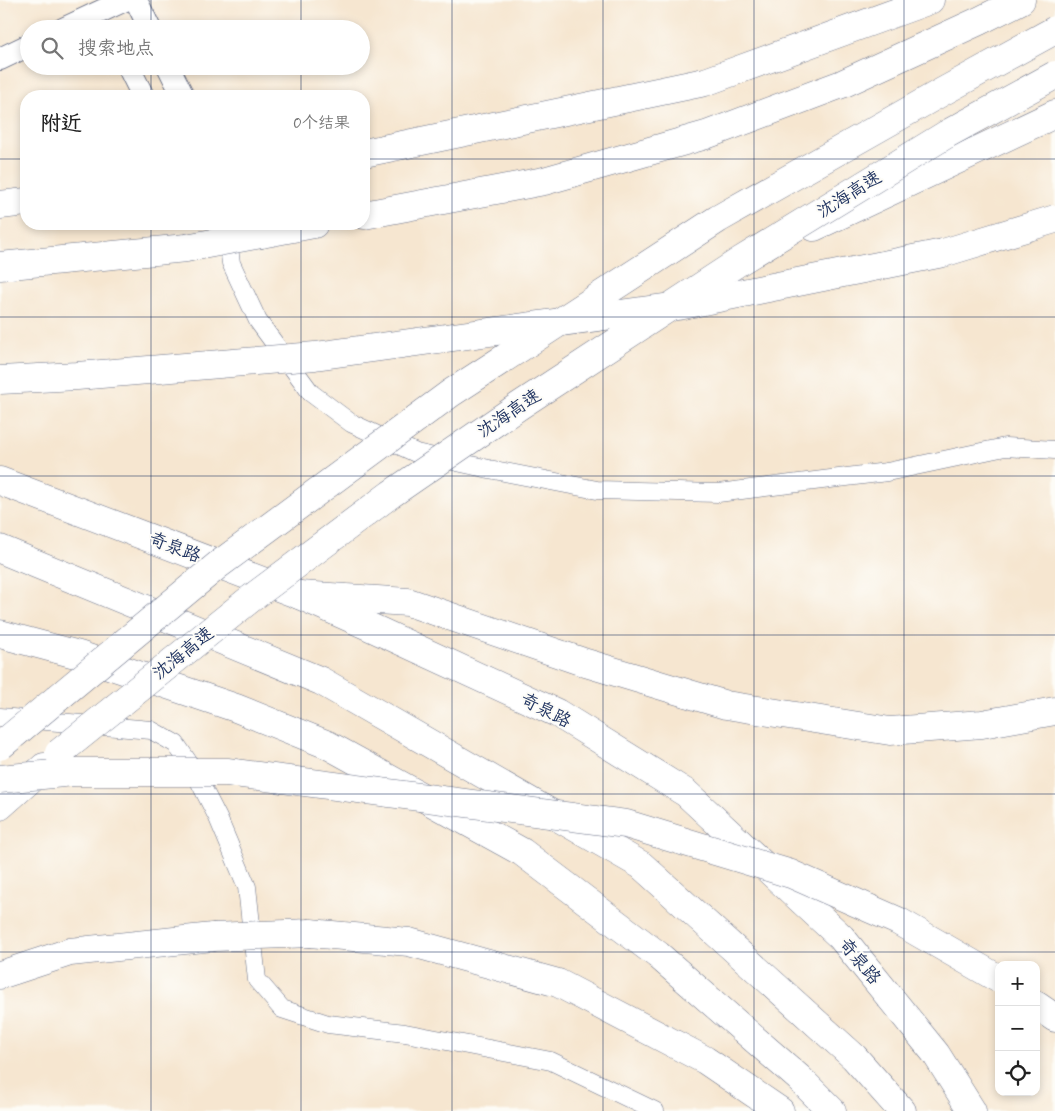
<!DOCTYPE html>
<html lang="zh">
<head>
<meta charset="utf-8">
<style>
	:root { --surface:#fff; --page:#f2f2f2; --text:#222; --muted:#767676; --line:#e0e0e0 }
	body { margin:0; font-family:Mynerve,"LXGW WenKai TC",sans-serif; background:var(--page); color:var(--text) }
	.controls { position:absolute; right:15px; bottom:15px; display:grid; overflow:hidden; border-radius:10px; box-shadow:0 2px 8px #0003 }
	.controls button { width:45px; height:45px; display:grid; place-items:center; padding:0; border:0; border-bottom:1px solid var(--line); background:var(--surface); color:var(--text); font:25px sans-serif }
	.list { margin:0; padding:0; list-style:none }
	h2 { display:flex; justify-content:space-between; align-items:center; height:65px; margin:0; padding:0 20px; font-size:21px }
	h2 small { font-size:16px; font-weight:400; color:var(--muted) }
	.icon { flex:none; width:28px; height:28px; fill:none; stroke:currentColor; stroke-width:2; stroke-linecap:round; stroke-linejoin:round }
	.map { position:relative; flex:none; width:1055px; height:1111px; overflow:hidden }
	.search { position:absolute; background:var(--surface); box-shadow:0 2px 8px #0003; left:20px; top:20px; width:350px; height:55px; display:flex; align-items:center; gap:12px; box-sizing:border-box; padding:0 18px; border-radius:28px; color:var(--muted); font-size:19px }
	.panel { position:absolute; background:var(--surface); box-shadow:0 2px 8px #0003; left:20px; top:90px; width:350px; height:140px; border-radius:20px }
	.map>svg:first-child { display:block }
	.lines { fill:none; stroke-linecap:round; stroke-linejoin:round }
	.minor-casing { stroke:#686f86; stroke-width:19 }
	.tertiary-casing { stroke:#686f86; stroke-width:24 }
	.primary-casing { stroke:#686f86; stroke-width:29 }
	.trunk-casing { stroke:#686f86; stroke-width:29 }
	.motorway-casing { stroke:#686f86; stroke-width:29 }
	.minor { stroke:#fff; stroke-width:18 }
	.tertiary { stroke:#fff; stroke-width:22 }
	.primary { stroke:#fff; stroke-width:28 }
	.trunk { stroke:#fff; stroke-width:28 }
	.motorway { stroke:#fff; stroke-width:28 }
	.trunk-bridge-casing { stroke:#686f86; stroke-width:29; stroke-linecap:butt }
	.motorway-bridge-casing { stroke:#686f86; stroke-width:29; stroke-linecap:butt }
	.trunk-bridge { stroke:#fff; stroke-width:28 }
	.motorway-bridge { stroke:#fff; stroke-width:28 }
	.grid { fill:none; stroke:#1b2f5e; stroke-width:1; stroke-opacity:0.55 }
	.labels { text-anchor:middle; stroke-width:4; stroke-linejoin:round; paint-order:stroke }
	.street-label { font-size:18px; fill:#1b2f5e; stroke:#fdfcf7 }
</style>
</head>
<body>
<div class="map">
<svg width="1055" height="1111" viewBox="0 0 1055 1111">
	<rect width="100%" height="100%" fill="#fdfcf7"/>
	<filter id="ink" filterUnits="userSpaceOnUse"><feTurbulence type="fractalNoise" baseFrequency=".02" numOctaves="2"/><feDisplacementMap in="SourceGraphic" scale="10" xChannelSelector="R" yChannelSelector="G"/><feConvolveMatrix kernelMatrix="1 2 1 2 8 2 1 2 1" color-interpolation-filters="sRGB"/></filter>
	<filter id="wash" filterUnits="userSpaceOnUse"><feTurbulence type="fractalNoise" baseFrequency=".0096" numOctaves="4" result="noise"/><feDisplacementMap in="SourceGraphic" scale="20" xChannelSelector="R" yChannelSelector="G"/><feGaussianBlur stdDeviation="1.12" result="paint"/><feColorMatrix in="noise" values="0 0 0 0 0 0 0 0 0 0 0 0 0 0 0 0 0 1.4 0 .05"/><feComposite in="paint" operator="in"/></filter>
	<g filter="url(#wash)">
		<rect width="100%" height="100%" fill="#f6e6d0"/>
	</g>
	<g filter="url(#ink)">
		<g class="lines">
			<g class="minor-casing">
				<path id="minor" d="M 226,224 L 231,263 L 258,321 L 311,393 L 351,423 L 416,453 L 489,469 L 597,490 L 718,493 L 887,472 L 1005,447 L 1055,450
					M 0,717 L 151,730 L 176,744 L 193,769 L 218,818 L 247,887 L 257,980 L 282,1009 L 328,1024 L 405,1033 L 551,1061 L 655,1111"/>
			</g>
			<g class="tertiary-casing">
				<path id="tertiary" d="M 136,0 L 150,29
					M 63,29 L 125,0
					M 0,59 L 29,45
					M 128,66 L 143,96
					M 168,66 L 183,96"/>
			</g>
			<g class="primary-casing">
				<path id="primary" d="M 364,153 L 705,82 L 930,0
					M 0,205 L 26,202"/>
			</g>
			<g class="trunk-casing">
				<path id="trunk" d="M 364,215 L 544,181 L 706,135 L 842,84 L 979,21 L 1021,0
					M 261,234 L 314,224
					M 0,266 L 186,248
					M 0,481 L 299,595 L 366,625 L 557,713 L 686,793 L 841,937 L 936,1054 L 972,1111
					M 0,549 L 321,681 L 641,865 L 854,1057 L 902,1111"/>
			</g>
			<g class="motorway-casing">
				<path id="motorway" d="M 814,227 L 1055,114
					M 299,595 L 408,602 L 586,663 L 726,705 L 890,731 L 982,724 L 1055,711
					M 0,634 L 79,655 L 236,708 L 328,745 L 522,852 L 658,955 L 799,1078 L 832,1111
					M 0,806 L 44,767
					M 310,933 L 409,942 L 558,983 L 705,1060 L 780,1111
					M 0,975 L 70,952 L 213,937
					M 1036,1005 L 1055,1018"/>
			</g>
			<use href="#minor" class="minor"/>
			<use href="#tertiary" class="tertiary"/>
			<use href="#primary" class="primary"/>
			<use href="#trunk" class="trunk"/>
			<use href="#motorway" class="motorway"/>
			<g class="trunk-bridge-casing">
				<path id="trunk-bridge" d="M 186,248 L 261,234
					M 0,380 L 77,376 L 315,356 L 678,306 L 943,253 L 1055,219"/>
			</g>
			<g class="motorway-bridge-casing">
				<path id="motorway-bridge" d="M 0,746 L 218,565 L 451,393 L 718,219 L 942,92 L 1055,30
					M 59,753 L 249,600 L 391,494 L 519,406 L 740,261 L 947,134 L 1055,75
					M 0,779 L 74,772 L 227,772 L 626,824 L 791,874 L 898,921 L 999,979
					M 213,937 L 310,933"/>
			</g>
			<use href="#trunk-bridge" class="trunk-bridge"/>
			<use href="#motorway-bridge" class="motorway-bridge"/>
		</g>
	</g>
	<path class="grid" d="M 151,0 L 151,29M 301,0 L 301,29M 452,0 L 452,1111M 603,0 L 603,1111M 754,0 L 754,1111M 904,0 L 904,1111M 151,66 L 151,96M 301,66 L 301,96M 0,159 L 26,159M 364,159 L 1055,159M 151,224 L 151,1111M 301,224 L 301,1111M 0,317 L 1055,317M 0,476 L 1055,476M 0,635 L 1055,635M 0,794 L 1055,794M 0,952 L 1055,952"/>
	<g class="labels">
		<g class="street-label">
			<text transform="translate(849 194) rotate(-32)" y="6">沈海高速</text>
			<text transform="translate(509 413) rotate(-34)" y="6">沈海高速</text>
			<text transform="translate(175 547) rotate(21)" y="6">奇泉路</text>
			<text transform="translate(183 653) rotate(-39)" y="6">沈海高速</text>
			<text transform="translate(546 710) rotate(27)" y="6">奇泉路</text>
			<text transform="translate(860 961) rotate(50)" y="6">奇泉路</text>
		</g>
	</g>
</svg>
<div class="controls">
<button>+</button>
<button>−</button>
<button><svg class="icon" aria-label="locate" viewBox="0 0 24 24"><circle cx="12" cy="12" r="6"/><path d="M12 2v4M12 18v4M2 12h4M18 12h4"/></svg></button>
</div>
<div class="search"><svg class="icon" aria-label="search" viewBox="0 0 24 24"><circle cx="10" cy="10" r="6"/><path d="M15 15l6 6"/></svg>搜索地点</div>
<section class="panel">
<h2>附近<small>0个结果</small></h2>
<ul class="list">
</ul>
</section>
</div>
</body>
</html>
